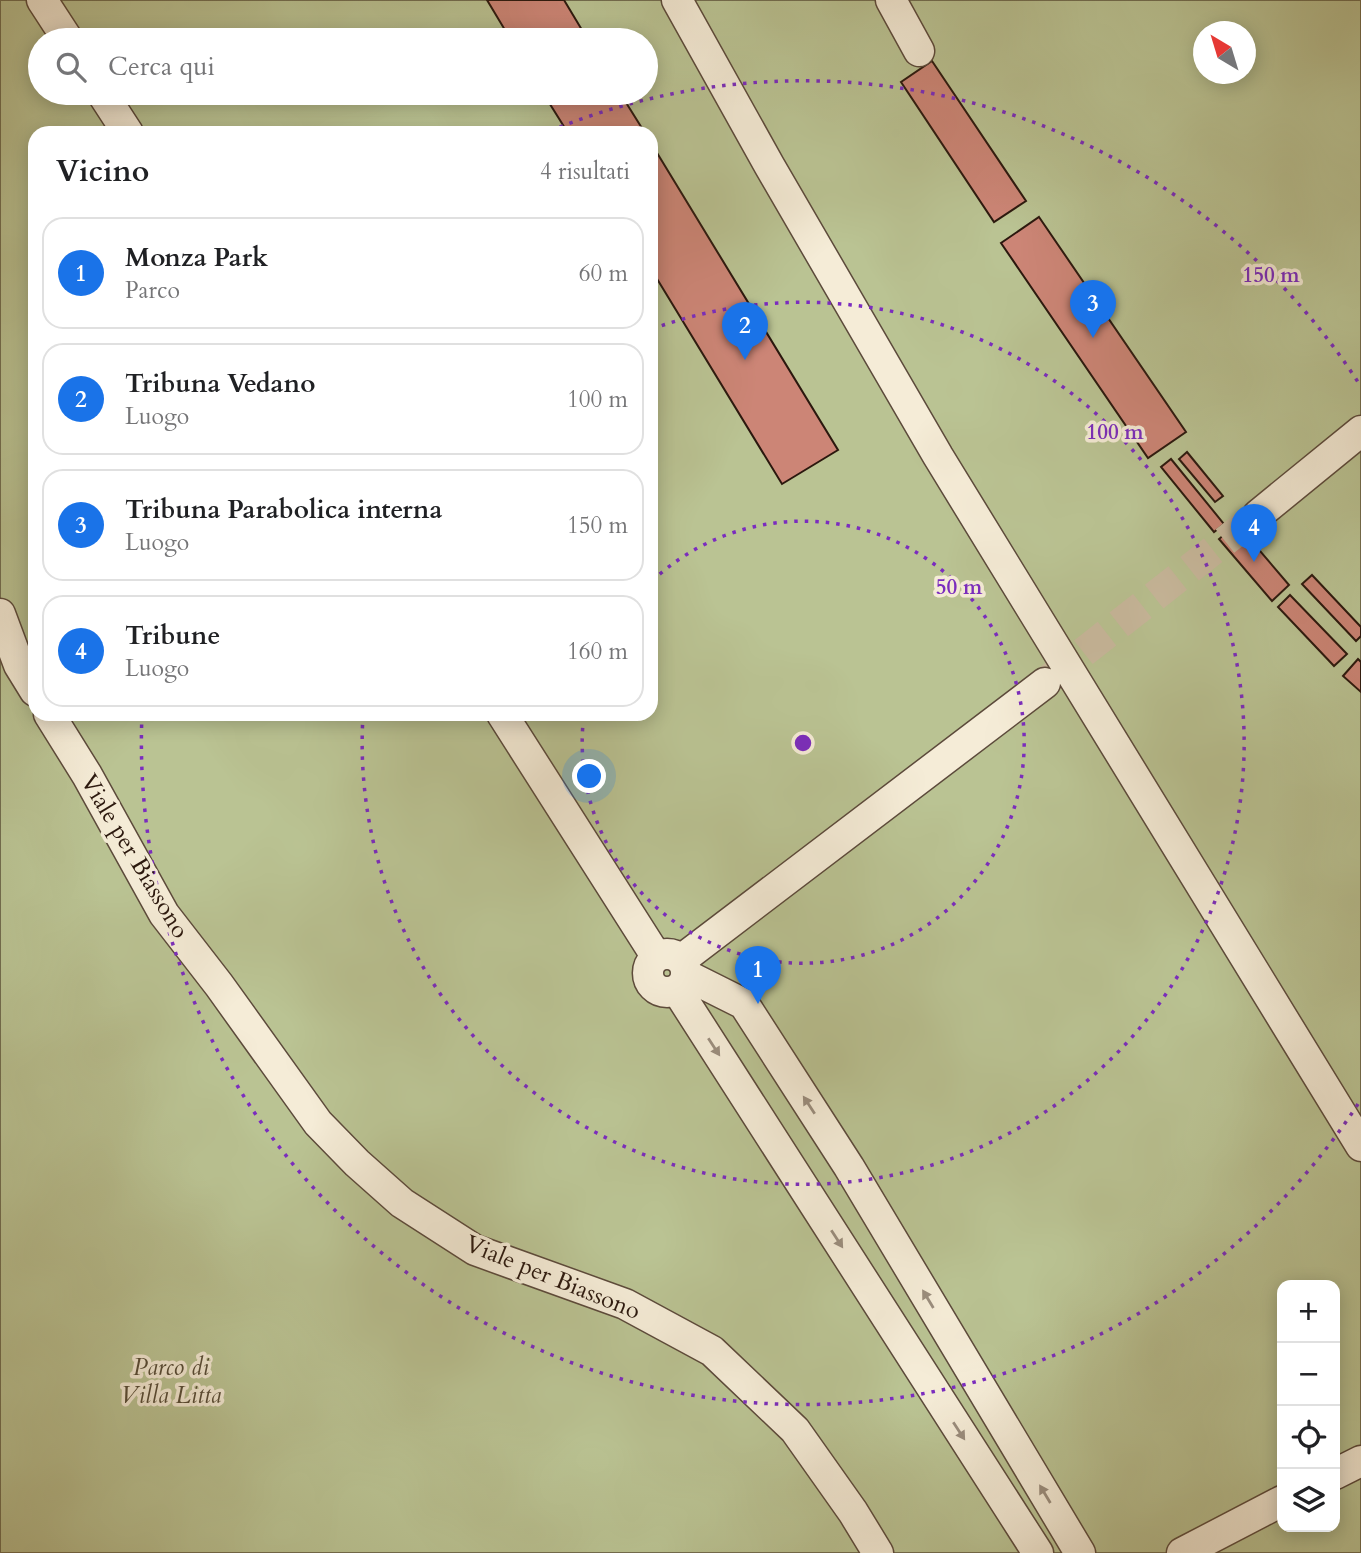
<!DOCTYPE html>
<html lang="it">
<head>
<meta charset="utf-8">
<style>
	:root { --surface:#fff; --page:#f6f6f6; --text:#202124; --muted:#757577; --line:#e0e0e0; --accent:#1a73e8 }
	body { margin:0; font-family:Cardo,serif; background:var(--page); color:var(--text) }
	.controls { position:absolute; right:21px; bottom:21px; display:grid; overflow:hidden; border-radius:14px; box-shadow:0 4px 18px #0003 }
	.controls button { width:63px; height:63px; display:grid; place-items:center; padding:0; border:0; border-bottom:2px solid var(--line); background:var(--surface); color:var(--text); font:35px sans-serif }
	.compass { position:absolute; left:1193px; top:21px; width:63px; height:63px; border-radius:50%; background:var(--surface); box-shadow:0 4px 18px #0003; rotate:322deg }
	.you { position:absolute; left:590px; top:777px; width:24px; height:24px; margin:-18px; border:5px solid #fff; border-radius:50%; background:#1a73e8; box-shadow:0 0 0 10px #1a73e833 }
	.badge { display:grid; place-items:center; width:46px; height:46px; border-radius:50%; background:var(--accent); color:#fff; font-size:23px; font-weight:700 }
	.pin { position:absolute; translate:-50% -58px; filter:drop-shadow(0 2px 4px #0008) }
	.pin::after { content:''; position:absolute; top:37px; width:24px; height:21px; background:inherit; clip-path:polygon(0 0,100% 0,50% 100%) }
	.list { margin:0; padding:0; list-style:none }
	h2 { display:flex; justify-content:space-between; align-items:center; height:91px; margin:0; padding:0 28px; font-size:30px }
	h2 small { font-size:23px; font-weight:400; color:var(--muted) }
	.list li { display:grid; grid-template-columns:46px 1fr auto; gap:21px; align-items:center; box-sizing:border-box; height:112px; margin:0 14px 14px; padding:0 14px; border:2px solid var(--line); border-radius:21px }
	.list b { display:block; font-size:26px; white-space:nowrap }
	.list p { margin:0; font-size:23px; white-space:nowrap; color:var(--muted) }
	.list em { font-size:23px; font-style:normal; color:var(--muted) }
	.icon { flex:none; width:38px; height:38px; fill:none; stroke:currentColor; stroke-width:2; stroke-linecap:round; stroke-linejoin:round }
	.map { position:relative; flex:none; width:1361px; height:1553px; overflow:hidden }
	.search { position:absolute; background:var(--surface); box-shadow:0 4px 18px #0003; left:28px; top:28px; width:630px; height:77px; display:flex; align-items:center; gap:18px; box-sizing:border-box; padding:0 24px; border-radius:38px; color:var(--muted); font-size:26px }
	.panel { position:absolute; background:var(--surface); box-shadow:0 4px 18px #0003; left:28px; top:126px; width:630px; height:595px; border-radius:21px }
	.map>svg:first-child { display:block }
	.green { fill:#bac393; stroke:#726e50; stroke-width:2; fill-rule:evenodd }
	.building { fill:#cc8576; stroke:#2b180e; stroke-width:2 }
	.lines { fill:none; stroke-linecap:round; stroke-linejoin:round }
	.minor-tunnel { stroke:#c9ba9e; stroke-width:30; stroke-dasharray:30 15; stroke-linecap:butt }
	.minor-casing { stroke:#5c4a3b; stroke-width:33 }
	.minor { stroke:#f5ecd7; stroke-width:30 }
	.oneway { fill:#9a8d7d }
	.ring { fill:none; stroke:#7b2cbf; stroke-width:3.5; stroke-dasharray:3.5 7 }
	.labels { text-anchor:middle; stroke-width:7; stroke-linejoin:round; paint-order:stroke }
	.street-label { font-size:24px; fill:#2b180e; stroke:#f5ecd7 }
	.park-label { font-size:24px; font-style:italic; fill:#564b36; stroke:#f5ecd7 }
	.centre { fill:#7b2cbf; stroke:#f5ecd7; stroke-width:3.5 }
	.ring-label { font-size:21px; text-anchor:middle; font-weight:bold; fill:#7b2cbf; stroke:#f5ecd7; stroke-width:7; stroke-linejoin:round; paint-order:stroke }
</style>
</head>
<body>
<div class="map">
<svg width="1361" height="1553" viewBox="0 0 1361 1553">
	<rect width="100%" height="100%" fill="#f0e2c2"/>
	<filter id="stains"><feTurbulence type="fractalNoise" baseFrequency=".00286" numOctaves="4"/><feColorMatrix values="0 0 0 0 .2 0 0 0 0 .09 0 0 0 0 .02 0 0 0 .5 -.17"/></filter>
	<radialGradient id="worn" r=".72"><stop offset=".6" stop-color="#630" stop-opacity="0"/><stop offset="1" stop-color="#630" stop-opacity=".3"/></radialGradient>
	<path class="green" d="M 0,0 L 1361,0 L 1361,1553 L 0,1553 ZM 1204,32 L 1246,32 L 1246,74 L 1204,74 ZM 40,40 L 646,40 L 646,93 L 40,93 ZM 35,133 L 651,133 L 651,714 L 35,714 ZM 1282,1285 L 1335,1285 L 1335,1527 L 1282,1527 Z"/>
	<path class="building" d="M 487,0 L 564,0 L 588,40 L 511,40 Z
		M 932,61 L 1026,201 L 994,222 L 901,82 Z
		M 543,93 L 620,93 L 645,133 L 568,133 Z
		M 651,143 L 838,450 L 782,484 L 651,269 Z
		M 1039,217 L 1186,432 L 1148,458 L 1001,243 Z
		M 1187,452 L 1223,496 L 1215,502 L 1179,459 Z
		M 1171,459 L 1224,524 L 1214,532 L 1161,467 Z
		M 1237,524 L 1289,585 L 1272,601 L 1219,539 Z
		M 1312,575 L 1361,627 L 1361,636 L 1356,641 L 1302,584 Z
		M 1290,595 L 1347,654 L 1334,666 L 1278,607 Z
		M 1358,659 L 1361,662 L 1361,692 L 1343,676 Z"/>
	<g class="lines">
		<path class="minor-tunnel" d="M 1048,680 L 1258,515"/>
		<g class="minor-casing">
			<path id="minor" d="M 42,0 L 68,40
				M 677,0 L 769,165 L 938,456 L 1361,1146
				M 891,0 L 919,51
				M 102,93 L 128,133
				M 1258,515 L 1361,431
				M 0,614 L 19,665 L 35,691
				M 49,714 L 87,775 L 164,914 L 219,985 L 318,1123 L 357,1163 L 402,1203 L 475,1250 L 625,1304 L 712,1351 L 795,1430 L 853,1512 L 878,1553
				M 502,714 L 656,956
				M648 973a19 19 0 1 1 38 0a19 19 0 1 1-38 0Z
				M 681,960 L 1045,683
				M 686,975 L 744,1004 L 849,1167 L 1080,1553
				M 677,990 L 1038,1553
				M 1335,1474 L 1361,1461
				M 1182,1553 L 1282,1501"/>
		</g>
		<use href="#minor" class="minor"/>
	</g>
	<defs><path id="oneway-solid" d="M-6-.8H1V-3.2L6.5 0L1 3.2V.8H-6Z" transform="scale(1.75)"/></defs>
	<g class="oneway">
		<use href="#oneway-solid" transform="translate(714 1047) rotate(57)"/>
		<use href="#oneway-solid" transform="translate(809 1105) rotate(-123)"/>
		<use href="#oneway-solid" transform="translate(837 1239) rotate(57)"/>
		<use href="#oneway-solid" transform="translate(928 1299) rotate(-121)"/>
		<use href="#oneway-solid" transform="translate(959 1431) rotate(57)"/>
		<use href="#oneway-solid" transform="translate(1045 1494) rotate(-121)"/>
	</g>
	<g class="ring">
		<path d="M652 581A221 221 0 1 1 584 714"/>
		<path d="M652 329A441 441 0 1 1 363 716"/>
		<path d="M1358 1104A662 662 0 0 1 142 714M550 131A662 662 0 0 1 1358 382"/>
	</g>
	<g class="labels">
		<g class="street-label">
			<text transform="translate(135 856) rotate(59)" y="8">Viale per Biassono</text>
			<text transform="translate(553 1277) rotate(22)" y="8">Viale per Biassono</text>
		</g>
		<g class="park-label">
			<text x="171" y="1375">Parco di<tspan x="171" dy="28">Villa Litta</tspan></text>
		</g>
	</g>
	<circle cx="803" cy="743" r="10" class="centre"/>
	<g class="ring-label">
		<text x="1271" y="282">150 m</text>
		<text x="1115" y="439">100 m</text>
		<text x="959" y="594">50 m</text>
	</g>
	<rect width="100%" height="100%" filter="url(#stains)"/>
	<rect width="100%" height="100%" fill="url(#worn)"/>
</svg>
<div class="controls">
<button>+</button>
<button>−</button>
<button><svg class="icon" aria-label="locate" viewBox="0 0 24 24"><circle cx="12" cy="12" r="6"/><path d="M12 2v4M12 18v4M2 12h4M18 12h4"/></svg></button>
<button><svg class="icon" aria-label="layers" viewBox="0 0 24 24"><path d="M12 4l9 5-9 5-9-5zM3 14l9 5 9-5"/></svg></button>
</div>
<svg class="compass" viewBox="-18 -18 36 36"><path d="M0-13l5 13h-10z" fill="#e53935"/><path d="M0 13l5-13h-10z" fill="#757577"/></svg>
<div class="you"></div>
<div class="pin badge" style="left:758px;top:1004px">1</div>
<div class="pin badge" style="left:745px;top:360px">2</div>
<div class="pin badge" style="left:1093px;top:338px">3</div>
<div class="pin badge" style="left:1254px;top:562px">4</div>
<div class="search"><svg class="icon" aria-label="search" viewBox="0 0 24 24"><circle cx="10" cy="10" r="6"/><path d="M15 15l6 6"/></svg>Cerca qui</div>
<section class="panel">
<h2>Vicino<small>4 risultati</small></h2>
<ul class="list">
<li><span class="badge">1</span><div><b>Monza Park</b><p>Parco</p></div><em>60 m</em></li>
<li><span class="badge">2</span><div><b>Tribuna Vedano</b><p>Luogo</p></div><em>100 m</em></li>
<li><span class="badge">3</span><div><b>Tribuna Parabolica interna</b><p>Luogo</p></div><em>150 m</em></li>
<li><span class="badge">4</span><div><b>Tribune</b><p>Luogo</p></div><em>160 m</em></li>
</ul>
</section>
</div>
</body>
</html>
